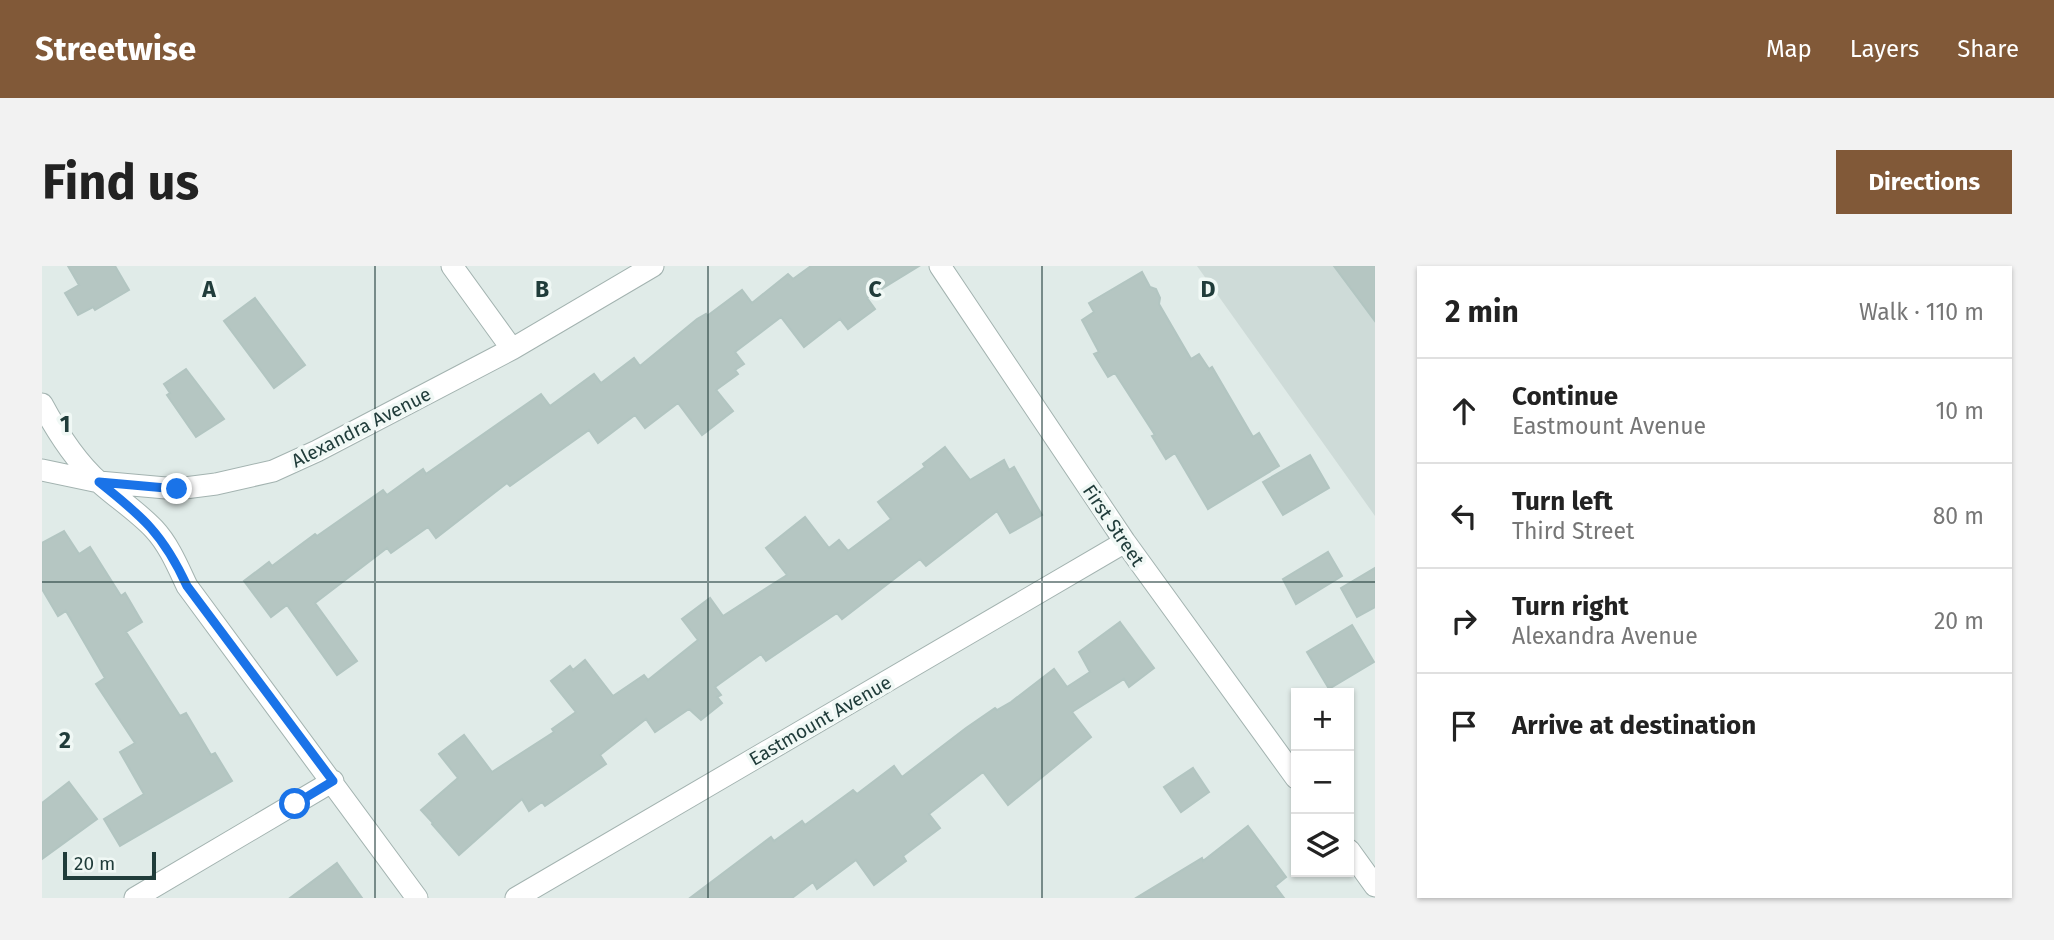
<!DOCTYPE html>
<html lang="en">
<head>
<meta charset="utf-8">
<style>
	:root { --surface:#fff; --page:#f2f2f2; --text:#222; --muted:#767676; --line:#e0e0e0; --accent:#815938 }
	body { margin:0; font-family:"Fira Sans",sans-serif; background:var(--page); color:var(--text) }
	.controls { position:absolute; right:21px; bottom:21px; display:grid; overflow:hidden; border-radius:0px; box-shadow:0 2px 5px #0004 }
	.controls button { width:63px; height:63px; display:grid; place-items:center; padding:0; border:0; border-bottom:2px solid var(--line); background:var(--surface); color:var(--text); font:35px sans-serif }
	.scale { position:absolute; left:21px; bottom:18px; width:93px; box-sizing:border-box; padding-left:7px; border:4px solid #203c3a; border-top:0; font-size:19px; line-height:24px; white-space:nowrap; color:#203c3a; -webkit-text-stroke:5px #f0f8f5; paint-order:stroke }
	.stop { position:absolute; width:21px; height:21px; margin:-16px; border:5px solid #1a73e8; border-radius:50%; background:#fff }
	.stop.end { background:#1a73e8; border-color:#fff; box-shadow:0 2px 7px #0008 }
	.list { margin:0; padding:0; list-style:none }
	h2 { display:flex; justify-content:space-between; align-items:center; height:91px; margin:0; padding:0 28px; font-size:30px }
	h2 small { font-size:23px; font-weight:400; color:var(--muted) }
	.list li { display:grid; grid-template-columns:46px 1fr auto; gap:21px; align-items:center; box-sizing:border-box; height:105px; padding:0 28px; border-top:2px solid var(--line) }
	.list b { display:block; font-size:26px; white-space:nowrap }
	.list p { margin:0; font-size:23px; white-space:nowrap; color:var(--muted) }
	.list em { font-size:23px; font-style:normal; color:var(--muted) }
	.icon { flex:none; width:38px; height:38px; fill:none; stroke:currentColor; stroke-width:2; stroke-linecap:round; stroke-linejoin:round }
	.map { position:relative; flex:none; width:1333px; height:632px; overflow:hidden; border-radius:0px }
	header { display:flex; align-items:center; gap:42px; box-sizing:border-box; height:98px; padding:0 35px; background:var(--accent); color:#fff }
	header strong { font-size:33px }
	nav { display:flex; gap:38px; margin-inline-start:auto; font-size:24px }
	.intro { display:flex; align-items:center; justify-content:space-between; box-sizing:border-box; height:168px; padding:0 42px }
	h1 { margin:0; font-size:49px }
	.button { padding:18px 32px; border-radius:0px; background:var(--accent); color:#fff; font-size:24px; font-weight:700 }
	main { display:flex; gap:42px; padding:0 42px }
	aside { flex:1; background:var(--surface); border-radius:0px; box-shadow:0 2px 5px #0004 }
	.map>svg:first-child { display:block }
	.built { fill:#cedbd8 }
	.building { fill:#b5c6c2; stroke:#b2c5c1; stroke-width:2 }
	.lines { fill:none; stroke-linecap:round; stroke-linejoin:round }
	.street-casing { stroke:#a3b3b0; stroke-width:23 }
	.street { stroke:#fff; stroke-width:21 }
	.route { stroke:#1a73e8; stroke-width:9 }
	.grid { fill:none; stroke:#203c3a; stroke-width:2; stroke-opacity:0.55 }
	.labels { text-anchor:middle; stroke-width:7; stroke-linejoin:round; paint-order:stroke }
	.street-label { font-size:19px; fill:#203c3a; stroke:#f0f8f5 }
	.grid-label { font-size:23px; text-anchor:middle; font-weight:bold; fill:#203c3a; stroke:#f0f8f5; stroke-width:7; stroke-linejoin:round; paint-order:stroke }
</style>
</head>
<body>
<header>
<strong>Streetwise</strong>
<nav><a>Map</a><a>Layers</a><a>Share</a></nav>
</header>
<div class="intro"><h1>Find us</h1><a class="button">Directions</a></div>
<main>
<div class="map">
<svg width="1333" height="632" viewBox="0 0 1333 632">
	<rect width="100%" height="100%" fill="#e0ebe8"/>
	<path class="built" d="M 1155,0 L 1333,0 L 1333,250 Z"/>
	<path class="building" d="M 26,0 L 73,0 L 87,24 L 53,44 L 51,41 L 36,49 L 23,27 L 37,19 Z
		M 769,0 L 877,0 L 825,32 L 833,43 L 806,63 L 798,53 L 762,81 L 739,51 L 693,86 L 702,98 L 693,104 L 696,108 L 674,124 L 691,145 L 660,169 L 636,137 L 603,162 L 593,149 L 556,177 L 547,164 L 468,220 L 465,217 L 394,272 L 386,261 L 349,287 L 345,282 L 273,337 L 315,395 L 295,409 L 245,339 L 229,351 L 202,315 L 227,296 L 230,300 L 273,268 L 275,270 L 341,224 L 345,229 L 381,203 L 384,208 L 499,128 L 508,140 L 552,108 L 559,117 L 592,92 L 598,100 L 655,53 L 664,48 L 665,50 L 700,24 L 710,37 L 746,8 L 751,13 Z
		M 1292,0 L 1333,0 L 1333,55 Z
		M 1100,6 L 1108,21 L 1114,23 L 1118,32 L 1117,38 L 1149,93 L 1157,88 L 1167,103 L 1170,101 L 1211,171 L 1217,167 L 1237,200 L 1166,243 L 1133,187 L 1124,193 L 1110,170 L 1113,169 L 1073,107 L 1066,111 L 1052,88 L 1057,86 L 1040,54 L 1052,46 L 1047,37 Z
		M 213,32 L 263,99 L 232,122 L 182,55 Z
		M 144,103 L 182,153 L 154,171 L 125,129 L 128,127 L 122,118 Z
		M 903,181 L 928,214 L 962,194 L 967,204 L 972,201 L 1000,249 L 968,267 L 955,245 L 884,300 L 878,293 L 800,353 L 795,347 L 724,395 L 719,388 L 673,421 L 679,429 L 675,431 L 680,437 L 659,454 L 647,443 L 613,466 L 604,453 L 558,489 L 564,498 L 503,540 L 500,536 L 487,545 L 480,533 L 417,589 L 390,558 L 391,557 L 379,544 L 416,512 L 397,488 L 422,469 L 450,506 L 512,466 L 510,463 L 534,446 L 509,415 L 528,400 L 531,404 L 543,394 L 571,430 L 602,409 L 606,414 L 656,374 L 640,353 L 668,332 L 681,350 L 745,309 L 724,282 L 763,251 L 787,282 L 797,274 L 806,285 L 849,253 L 836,236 L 883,201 L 881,198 Z
		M 1268,189 L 1287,222 L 1241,249 L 1221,216 Z
		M 22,265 L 37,288 L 48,281 L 79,330 L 83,327 L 100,356 L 84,366 L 138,450 L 144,447 L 169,489 L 173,487 L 190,515 L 78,580 L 62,553 L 102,528 L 78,486 L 93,477 L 54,418 L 63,412 L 24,345 L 16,350 L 0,323 L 0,277 Z
		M 1286,286 L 1300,310 L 1254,338 L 1241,313 Z
		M 1333,302 L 1333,341 L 1315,351 L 1299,322 Z
		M 1078,356 L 1112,402 L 1087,421 L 1082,413 L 1030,446 L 1049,471 L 966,539 L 941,506 L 887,548 L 898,562 L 861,590 L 864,595 L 832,619 L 814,594 L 775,623 L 771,616 L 750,632 L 648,632 L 729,571 L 732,575 L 760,555 L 763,559 L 811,524 L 815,528 L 852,500 L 860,511 L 924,462 L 953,442 L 955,444 L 969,436 L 1012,403 L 1025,421 L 1048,406 L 1037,386 Z
		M 1310,359 L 1332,396 L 1287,423 L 1265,386 Z
		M 1151,502 L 1167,526 L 1139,546 L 1122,521 Z
		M 27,516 L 55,553 L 0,593 L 0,537 Z
		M 1206,560 L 1244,611 L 1233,620 L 1242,632 L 1094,632 L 1160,592 L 1161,595 Z
		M 295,597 L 320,632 L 248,632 Z"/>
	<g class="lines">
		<g class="street-casing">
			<path id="street" d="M 410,0 L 470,83
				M 898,0 L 1083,276 L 1254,512
				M 0,138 C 15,166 34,196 58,217 C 76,233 96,246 112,263 C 127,279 136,301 145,320 L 375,632
				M 0,204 L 57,216 L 135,223 L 174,218 L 231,205 L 275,185 L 470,83 L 611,0
				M 1307,584 L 1333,620
				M 93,632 L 291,515
				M 474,632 L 1083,276"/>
		</g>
		<use href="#street" class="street"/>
	</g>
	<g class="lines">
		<path class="route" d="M 135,223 L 57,216 C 101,251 121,268 145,320 L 291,515 L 253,538"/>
	</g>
	<path class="grid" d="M 333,0 L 333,632M 666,0 L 666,632M 1000,0 L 1000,632M 0,316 L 1333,316"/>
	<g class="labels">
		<g class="street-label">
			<text transform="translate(319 161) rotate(-27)" y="7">Alexandra Avenue</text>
			<text transform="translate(1072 259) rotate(56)" y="7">First Street</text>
			<text transform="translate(778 454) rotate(-30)" y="7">Eastmount Avenue</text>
		</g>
	</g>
	<g class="grid-label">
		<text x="167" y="31">A</text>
		<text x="500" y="31">B</text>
		<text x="833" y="31">C</text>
		<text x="1166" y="31">D</text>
		<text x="23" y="166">1</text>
		<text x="23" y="482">2</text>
	</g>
</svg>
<div class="controls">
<button>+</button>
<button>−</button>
<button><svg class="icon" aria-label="layers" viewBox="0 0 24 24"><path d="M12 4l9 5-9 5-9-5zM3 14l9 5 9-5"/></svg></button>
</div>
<div class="scale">20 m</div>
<div class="stop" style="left:253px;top:538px"></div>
<div class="stop end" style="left:135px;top:223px"></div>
</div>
<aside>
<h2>2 min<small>Walk · 110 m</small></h2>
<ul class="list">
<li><svg class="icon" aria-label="ahead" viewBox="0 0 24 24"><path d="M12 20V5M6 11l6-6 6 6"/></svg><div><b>Continue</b><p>Eastmount Avenue</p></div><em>10 m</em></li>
<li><svg class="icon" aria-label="left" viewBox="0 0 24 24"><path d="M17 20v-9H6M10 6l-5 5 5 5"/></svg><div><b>Turn left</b><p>Third Street</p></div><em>80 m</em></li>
<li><svg class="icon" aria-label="right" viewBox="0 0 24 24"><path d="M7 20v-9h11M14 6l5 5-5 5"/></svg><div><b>Turn right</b><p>Alexandra Avenue</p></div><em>20 m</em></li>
<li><svg class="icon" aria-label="arrive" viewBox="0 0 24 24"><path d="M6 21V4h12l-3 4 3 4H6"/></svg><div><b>Arrive at destination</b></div></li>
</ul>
</aside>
</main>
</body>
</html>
